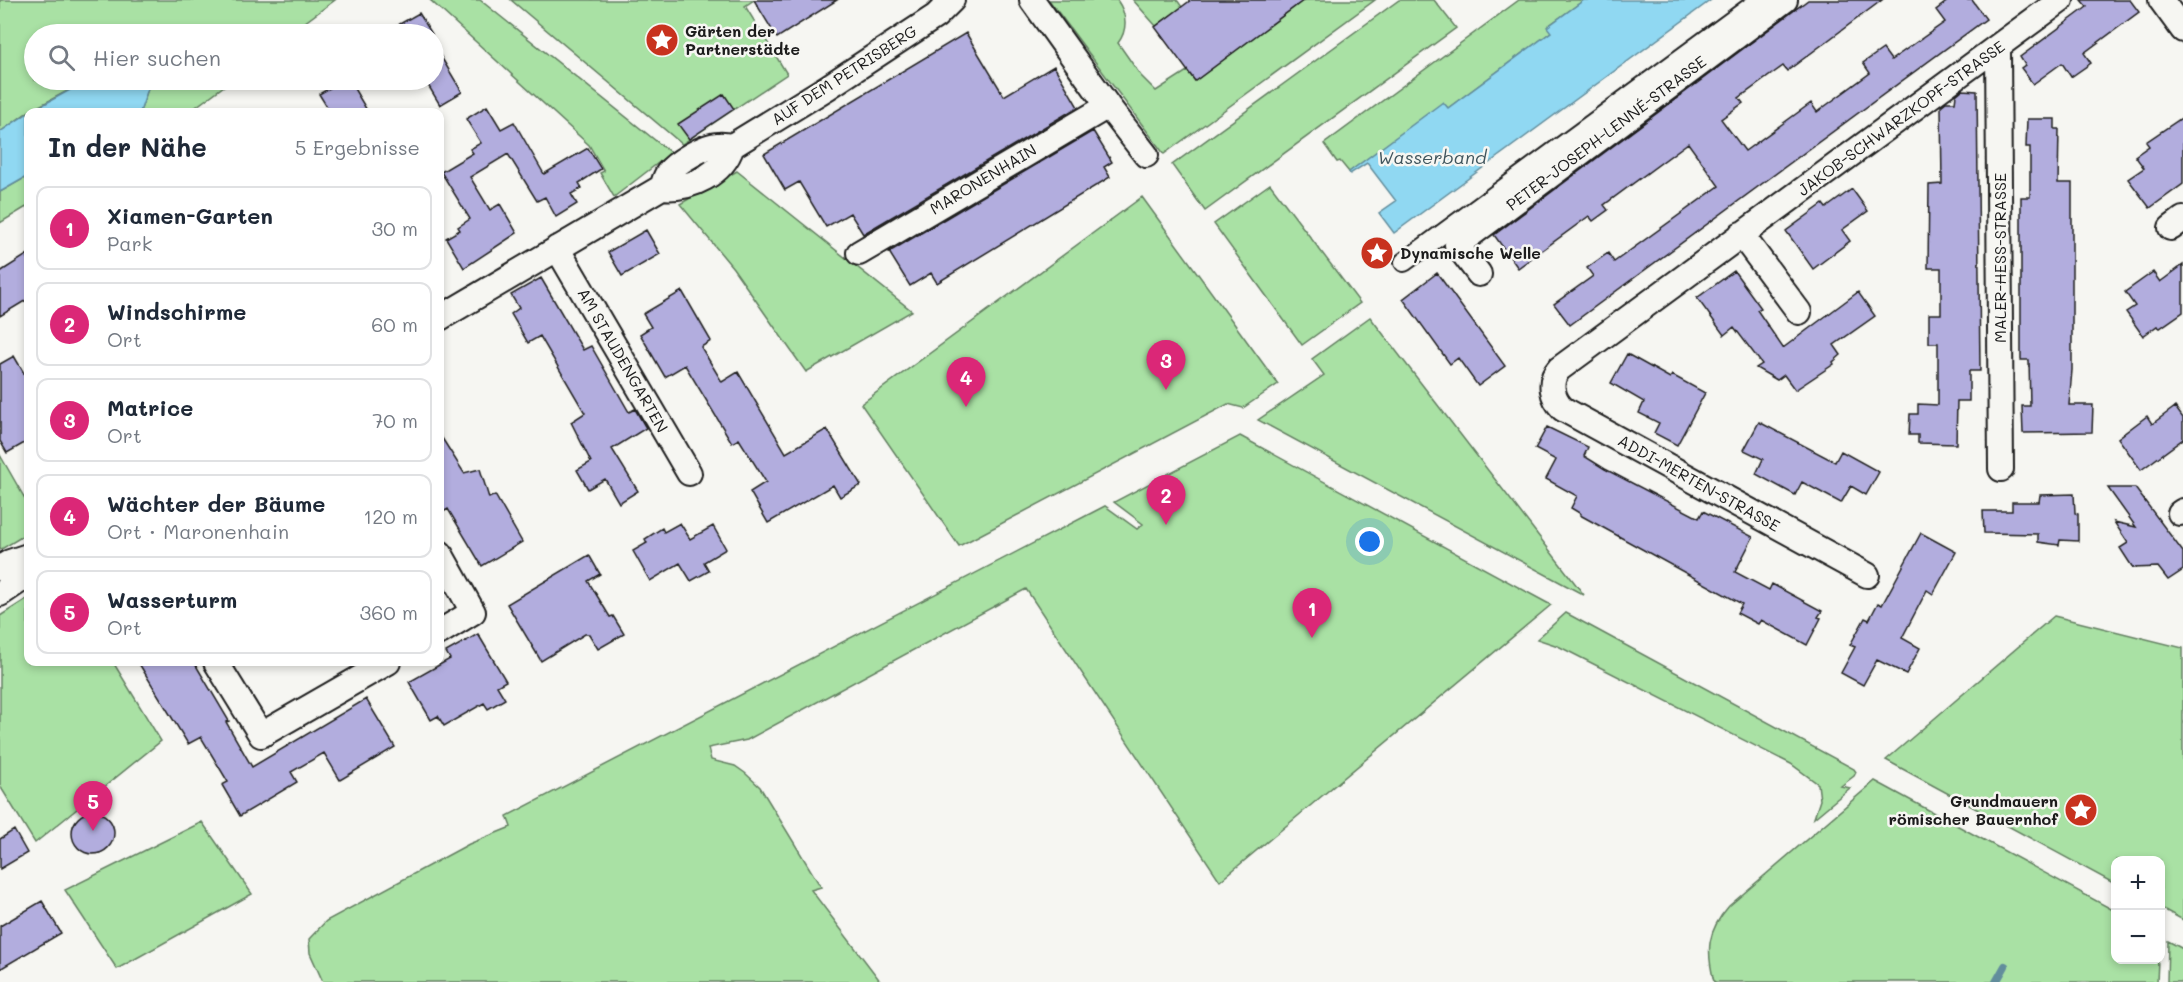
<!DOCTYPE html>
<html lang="de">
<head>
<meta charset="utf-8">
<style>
	:root { --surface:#fff; --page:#f6f6f7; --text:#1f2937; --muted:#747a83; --line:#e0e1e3; --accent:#db2777 }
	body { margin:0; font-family:Mali,sans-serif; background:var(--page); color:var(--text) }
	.controls { position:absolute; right:18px; bottom:18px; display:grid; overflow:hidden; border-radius:12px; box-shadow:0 3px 9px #0003 }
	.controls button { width:54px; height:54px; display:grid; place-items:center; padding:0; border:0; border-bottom:2px solid var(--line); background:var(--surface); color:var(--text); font:30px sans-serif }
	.you { position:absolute; left:1370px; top:542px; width:21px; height:21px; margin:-15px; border:4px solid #fff; border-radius:50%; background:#1a73e8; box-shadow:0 0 0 9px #1a73e833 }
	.badge { display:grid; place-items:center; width:39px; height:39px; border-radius:50%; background:var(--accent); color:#fff; font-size:20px; font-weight:700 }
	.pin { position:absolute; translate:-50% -50px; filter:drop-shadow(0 2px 3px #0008) }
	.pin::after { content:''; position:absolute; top:32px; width:21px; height:18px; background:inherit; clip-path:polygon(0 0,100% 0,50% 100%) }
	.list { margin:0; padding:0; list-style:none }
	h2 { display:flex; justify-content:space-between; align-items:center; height:78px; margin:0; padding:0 24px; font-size:26px }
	h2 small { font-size:20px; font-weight:400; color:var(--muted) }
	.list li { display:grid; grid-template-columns:39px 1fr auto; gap:18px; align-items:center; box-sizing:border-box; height:84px; margin:0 12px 12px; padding:0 12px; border:2px solid var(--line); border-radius:12px }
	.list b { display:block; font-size:22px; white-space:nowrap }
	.list p { margin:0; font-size:20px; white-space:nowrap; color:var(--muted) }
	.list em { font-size:20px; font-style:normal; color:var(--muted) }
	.icon { flex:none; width:33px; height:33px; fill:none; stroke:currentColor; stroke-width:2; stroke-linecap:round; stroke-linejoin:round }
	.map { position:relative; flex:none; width:2183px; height:982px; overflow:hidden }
	.search { position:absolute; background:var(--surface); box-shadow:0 3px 9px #0003; left:24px; top:24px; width:420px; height:66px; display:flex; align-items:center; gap:15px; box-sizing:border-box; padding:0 21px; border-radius:33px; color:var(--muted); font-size:22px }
	.panel { position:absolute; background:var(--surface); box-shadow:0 3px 9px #0003; left:24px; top:108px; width:420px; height:558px; border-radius:12px }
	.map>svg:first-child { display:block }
	.green { fill:#a9e1a4; stroke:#627e60; stroke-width:1.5 }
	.water { fill:#90d8f2; stroke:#628d9c; stroke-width:1.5 }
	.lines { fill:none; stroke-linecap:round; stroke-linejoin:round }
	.stream { stroke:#628d9c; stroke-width:8 }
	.building { fill:#b2adde; stroke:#1c1c1c; stroke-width:1.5 }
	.pedestrian-casing { stroke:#1c1c1c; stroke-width:22 }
	.minor-casing { stroke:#1c1c1c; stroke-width:28 }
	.pedestrian { stroke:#f6f6f2; stroke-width:18 }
	.minor { stroke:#f6f6f2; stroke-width:24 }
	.labels { text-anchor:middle; stroke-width:5; stroke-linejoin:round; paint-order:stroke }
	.poi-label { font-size:16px; font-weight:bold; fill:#1c1c1c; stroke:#f6f6f2; text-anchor:start }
	.street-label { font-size:16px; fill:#1c1c1c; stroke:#f6f6f2 }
	.water-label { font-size:18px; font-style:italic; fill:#3f545c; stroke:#f6f6f2 }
</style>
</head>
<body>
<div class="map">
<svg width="2183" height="982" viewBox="0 0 2183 982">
	<rect width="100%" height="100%" fill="#f6f6f2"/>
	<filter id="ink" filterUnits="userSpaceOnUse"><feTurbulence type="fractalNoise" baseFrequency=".0167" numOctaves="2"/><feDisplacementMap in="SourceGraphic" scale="12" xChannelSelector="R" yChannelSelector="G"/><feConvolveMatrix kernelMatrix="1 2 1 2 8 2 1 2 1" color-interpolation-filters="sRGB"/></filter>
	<g filter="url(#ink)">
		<path class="green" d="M 0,0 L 335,0 L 289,34 L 34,34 L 34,80 L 88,80 L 28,112 L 0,132 Z
			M 430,0 L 480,0 L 671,153 L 614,197 L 600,173 L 604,171 L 589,145 Z
			M 511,0 L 754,0 L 745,6 L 787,74 L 682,144 Z
			M 1049,0 L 1117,0 C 1127,14 1128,30 1118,43 L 1141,76 L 1156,91 L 1187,71 L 1195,81 L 1304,0 L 1375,0 L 1164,154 Z
			M 1133,0 L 1177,0 L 1182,7 L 1156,26 Z
			M 1399,0 L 1434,0 L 1456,28 L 1205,211 L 1172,165 Z
			M 1519,0 L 1584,0 L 1548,26 L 1551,32 L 1448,108 L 1443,103 L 1349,172 L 1340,161 L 1337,162 L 1324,144 Z
			M 151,80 L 232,80 L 189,112 L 140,112 Z
			M 737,171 L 912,311 L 806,372 L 733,268 L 680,204 Z
			M 28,176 L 28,206 L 0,223 L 0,192 Z
			M 1270,184 L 1360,303 L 1302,345 L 1214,224 Z
			M 1142,197 L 1278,384 L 1243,408 L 1228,404 L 959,546 L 861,404 Z
			M 1370,317 L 1584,595 L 1258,420 L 1324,375 L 1312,359 Z
			M 1240,436 L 1551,605 L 1220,881 L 1026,589 L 747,740 L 708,748 L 711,760 L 735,766 L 745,773 L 760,787 L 821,887 L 811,890 L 881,982 L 323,982 L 310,953 L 309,939 L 326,921 L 469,844 L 511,827 L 507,816 L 1105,506 L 1137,529 L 1143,524 L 1114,502 Z
			M 0,455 L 28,504 L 28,533 L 0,550 Z
			M 28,598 L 28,662 L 113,662 L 161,741 L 35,843 L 0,786 L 0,616 Z
			M 1566,613 L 1854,769 L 1856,772 L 1854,776 L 1841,786 L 1850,788 L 1814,818 L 1820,800 L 1818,784 L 1791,764 L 1558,646 L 1537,639 Z
			M 2054,616 L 2183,648 L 2183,920 L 2161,908 L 2160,860 L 2116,860 L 2115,884 L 1886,760 Z
			M 1875,781 L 2115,911 L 2116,960 L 2158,960 L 2157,982 L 1714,982 C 1706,950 1707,931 1729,906 Z
			M 202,822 L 252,894 L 117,969 L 65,890 Z
			M 2168,941 L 2183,949 L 2183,982 L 2167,982 Z"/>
		<path class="water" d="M 1584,0 L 1711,0 L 1394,233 L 1379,213 L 1396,201 L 1367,163 L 1350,174 L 1349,172 L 1443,102 L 1448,108 L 1551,32 L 1547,27 Z
			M 88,80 L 151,80 L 140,112 L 30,112 Z
			M 28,113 L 28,176 L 0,192 L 0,132 Z"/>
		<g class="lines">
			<path class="stream" d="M 1996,982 L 2005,966"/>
		</g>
		<path class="building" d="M 754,0 L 837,0 L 777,38 Z
			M 1191,0 L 1304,0 L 1195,81 L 1155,27 Z
			M 1808,0 L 1882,0 L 1787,71 L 1783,66 L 1739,98 L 1743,103 L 1721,119 L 1745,151 L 1811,103 L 1817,112 L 1870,73 L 1863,63 L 1883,49 L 1891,60 L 1945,22 L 1936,10 L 1949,0 L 1972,0 L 1986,19 L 1570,325 L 1554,304 L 1593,276 L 1587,268 L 1608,253 L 1614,262 L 1719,186 L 1688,143 L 1604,205 L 1608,210 L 1593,221 L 1589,216 L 1518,268 L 1494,235 Z
			M 2081,0 L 2130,0 L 2139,12 L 2084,53 L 2091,63 L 2071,77 L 2062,63 L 2033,84 L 2021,68 L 2025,65 L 2020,57 L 2087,7 Z
			M 419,13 L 432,34 L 382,34 Z
			M 966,33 L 1004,96 L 1054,66 L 1078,107 L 863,234 L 850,213 L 826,227 L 799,182 L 785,190 L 764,154 Z
			M 434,45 L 462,92 L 440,105 L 425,80 L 434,80 Z
			M 344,80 L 349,80 L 368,112 L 330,112 L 319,94 Z
			M 1962,90 L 1977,91 L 1980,371 L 1969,371 L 1969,401 L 1957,401 L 1956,444 L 1918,443 L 1918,435 L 1909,435 L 1910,414 L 1918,414 L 1918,404 L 1938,405 L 1938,343 L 1929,343 L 1929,314 L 1941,314 L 1941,268 L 1928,268 L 1929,185 L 1942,184 L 1941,106 L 1946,102 L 1955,102 L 1956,95 Z
			M 724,94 L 734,109 L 689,139 L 678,124 Z
			M 487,106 L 501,129 L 514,122 L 544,174 L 588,148 L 601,169 L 579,183 L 582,188 L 571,194 L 577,204 L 556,217 L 545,197 L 537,201 L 508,154 L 470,177 L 490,210 L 500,204 L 517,233 L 464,268 L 446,238 L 460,230 L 458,227 L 470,219 L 441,172 L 473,153 L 470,149 L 481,143 L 466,119 Z
			M 2183,117 L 2183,184 L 2150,208 L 2128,179 L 2144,168 L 2135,156 L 2149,146 L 2146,142 Z
			M 2027,119 L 2055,119 L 2055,129 L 2059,129 L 2058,183 L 2072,183 L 2072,370 L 2069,405 L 2093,405 L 2092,432 L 2023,433 L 2022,406 L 2030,406 L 2029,360 L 2021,360 L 2021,197 L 2030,197 L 2030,147 L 2026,147 Z
			M 1093,131 L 1112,162 L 1104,167 L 1110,177 L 937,283 L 931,273 L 910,286 L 889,252 Z
			M 1852,189 L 1868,211 L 1842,230 L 1850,241 L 1813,269 L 1786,231 L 1823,204 L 1826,208 Z
			M 646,230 L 660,254 L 622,276 L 608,252 Z
			M 28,254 L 28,299 L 0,316 L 0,272 Z
			M 2183,265 L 2183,312 L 2160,328 L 2157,326 L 2143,336 L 2126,312 L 2135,306 L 2125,292 L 2153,272 L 2160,282 Z
			M 1734,271 L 1761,308 L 1757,310 L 1783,348 L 1858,292 L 1875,316 L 1834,345 L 1841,355 L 1833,362 L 1834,364 L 1795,390 L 1784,375 L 1777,380 L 1756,368 L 1762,364 L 1734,327 L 1724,335 L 1697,298 Z
			M 1437,273 L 1505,366 L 1478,386 L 1458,358 L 1450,364 L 1403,299 Z
			M 541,278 L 583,350 L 591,346 L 629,412 L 635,409 L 646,428 L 612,449 L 638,491 L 619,503 L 605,479 L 588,489 L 577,470 L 591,462 L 571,422 L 585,413 L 540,336 L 528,343 L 511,314 L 519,308 L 511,295 Z
			M 682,291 L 711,341 L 701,347 L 722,382 L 738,372 L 786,453 L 827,429 L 861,485 L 840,497 L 833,485 L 768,523 L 750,492 L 766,482 L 739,439 L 732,443 L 685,365 L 665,377 L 640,334 L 651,327 L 643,314 Z
			M 1627,354 L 1670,378 L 1672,375 L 1705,393 L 1677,445 L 1654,433 L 1659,423 L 1639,413 L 1644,402 L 1611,383 Z
			M 14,356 L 28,380 L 28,441 L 7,453 L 0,441 L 0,364 Z
			M 2175,407 L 2183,418 L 2183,439 L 2141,470 L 2118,438 L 2147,416 L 2152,424 Z
			M 1759,422 L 1835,462 L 1841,451 L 1879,472 L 1866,495 L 1851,486 L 1841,503 L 1802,482 L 1795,495 L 1756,474 L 1763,459 L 1744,450 Z
			M 1547,427 L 1588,447 L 1584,456 L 1605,469 L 1699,518 L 1703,511 L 1753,537 L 1735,572 L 1769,590 L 1772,584 L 1822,611 L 1818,617 L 1821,618 L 1807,645 L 1761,620 L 1758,624 L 1737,613 L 1742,604 L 1580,515 L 1581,514 L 1571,508 L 1577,496 L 1546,479 L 1556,460 L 1535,449 Z
			M 440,435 L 464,473 L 480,469 L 489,498 L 495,495 L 522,542 L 482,566 L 448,509 L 440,514 Z
			M 2108,488 L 2135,488 L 2183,552 L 2183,570 L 2168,580 L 2158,567 L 2133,568 L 2120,548 L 2128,543 L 2114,522 L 2136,527 Z
			M 2074,494 L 2075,513 L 2078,514 L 2078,541 L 2060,540 L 2059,545 L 2038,542 L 2038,534 L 1984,533 L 1983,511 L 2012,511 L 2012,502 L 2039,502 L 2040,495 Z
			M 680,523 L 690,539 L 713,526 L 726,549 L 704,562 L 709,571 L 691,581 L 680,563 L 650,581 L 633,551 L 647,543 L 645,539 L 662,528 L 664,532 Z
			M 1921,533 L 1956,552 L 1933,594 L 1927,590 L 1902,638 L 1920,648 L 1906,674 L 1877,660 L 1863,685 L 1841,673 L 1855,647 L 1850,645 L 1865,618 L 1869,620 L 1878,603 L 1882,605 Z
			M 589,555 L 600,574 L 588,581 L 610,617 L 613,616 L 624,634 L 598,649 L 589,634 L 585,634 L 541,661 L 507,604 Z
			M 478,634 L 506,681 L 497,686 L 505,699 L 488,709 L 484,703 L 444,726 L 438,716 L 431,720 L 409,682 L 450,659 L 446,652 Z
			M 138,662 L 194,662 L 229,721 L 226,722 L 252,767 L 366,699 L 395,747 L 340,780 L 324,753 L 291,772 L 297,782 L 240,816 L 222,785 L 228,782 L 201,737 L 188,744 Z
			M72 833a21 21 0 1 1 42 0a21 21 0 1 1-42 0Z
			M 14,830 L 27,853 L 0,869 L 0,839 Z
			M 42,901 L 61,933 L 0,969 L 0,926 Z"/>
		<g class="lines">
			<g class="pedestrian-casing">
				<path id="pedestrian" d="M 1404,262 L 1760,0"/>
			</g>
			<g class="minor-casing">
				<path id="minor" d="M 1032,0 L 1108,106 L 1146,155
					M 2161,0 L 2183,30
					M 1998,47 L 2001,469
					M 662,187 C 664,182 665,177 668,173 C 675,163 705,145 718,145 C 723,144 728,146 732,146 L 828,87 L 936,16 L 952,0
					M 2171,228 L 2183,219
					M 1741,234 L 1799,312
					M 557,248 L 689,473
					M 859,253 L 1108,106
					M 1479,274 L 1457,245 L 1785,0
					M 440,318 L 662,187 C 691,190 723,174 732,146
					M 2180,513 L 2183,511
					M 440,553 L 473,612 L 440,632
					M 0,568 L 10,562 L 28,556
					M 1867,575 L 1563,409 C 1552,398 1548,381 1559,369 L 2061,0
					M 0,594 L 28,575
					M 216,662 L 261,735 L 388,662"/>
			</g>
			<use href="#pedestrian" class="pedestrian"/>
			<use href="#minor" class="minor"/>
		</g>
	</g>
	<defs>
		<g id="sight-disc" transform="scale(1.725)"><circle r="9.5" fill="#c8321e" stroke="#f6f6f2"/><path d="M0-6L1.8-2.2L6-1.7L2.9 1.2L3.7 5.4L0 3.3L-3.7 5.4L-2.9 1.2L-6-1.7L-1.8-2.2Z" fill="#fff"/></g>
	</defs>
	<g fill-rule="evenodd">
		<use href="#sight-disc" x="662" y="40"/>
		<use href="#sight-disc" x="1377" y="253"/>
		<use href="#sight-disc" x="2081" y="810"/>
	</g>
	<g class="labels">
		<g class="poi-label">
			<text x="685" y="37">Gärten der<tspan x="685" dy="18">Partnerstädte</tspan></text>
			<text x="1400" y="259">Dynamische Welle</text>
			<text x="2058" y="807" text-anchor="end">Grundmauern<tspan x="2058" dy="18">römischer Bauernhof</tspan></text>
		</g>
		<g class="street-label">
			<text transform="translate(844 75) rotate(-33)" y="6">AUF DEM PETRISBERG</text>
			<text transform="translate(1901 118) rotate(-36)" y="6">JAKOB-SCHWARZKOPF-STRASSE</text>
			<text transform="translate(1606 133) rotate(-37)" y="6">PETER-JOSEPH-LENNÉ-STRASSE</text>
			<text transform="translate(983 179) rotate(-31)" y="6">MARONENHAIN</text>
			<text transform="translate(2000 258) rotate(-90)" y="6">MALER-HESS-STRASSE</text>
			<text transform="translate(623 360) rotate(60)" y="6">AM STAUDENGARTEN</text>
			<text transform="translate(1699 483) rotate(29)" y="6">ADDI-MERTEN-STRASSE</text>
		</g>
		<g class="water-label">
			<text x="1432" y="164">Wasserband</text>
		</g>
	</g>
</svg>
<div class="controls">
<button>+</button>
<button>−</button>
</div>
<div class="you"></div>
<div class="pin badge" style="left:1312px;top:638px">1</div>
<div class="pin badge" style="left:1166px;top:525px">2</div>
<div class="pin badge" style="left:1166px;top:390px">3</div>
<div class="pin badge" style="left:966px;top:407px">4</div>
<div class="pin badge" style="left:93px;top:831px">5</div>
<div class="search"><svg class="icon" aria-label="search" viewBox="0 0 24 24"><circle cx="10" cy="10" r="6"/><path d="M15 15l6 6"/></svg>Hier suchen</div>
<section class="panel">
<h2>In der Nähe<small>5 Ergebnisse</small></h2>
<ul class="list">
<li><span class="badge">1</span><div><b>Xiamen-Garten</b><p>Park</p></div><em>30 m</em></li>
<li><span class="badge">2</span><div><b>Windschirme</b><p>Ort</p></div><em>60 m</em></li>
<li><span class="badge">3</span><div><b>Matrice</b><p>Ort</p></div><em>70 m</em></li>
<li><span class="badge">4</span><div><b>Wächter der Bäume</b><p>Ort · Maronenhain</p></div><em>120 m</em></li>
<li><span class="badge">5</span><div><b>Wasserturm</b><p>Ort</p></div><em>360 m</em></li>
</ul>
</section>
</div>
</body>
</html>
